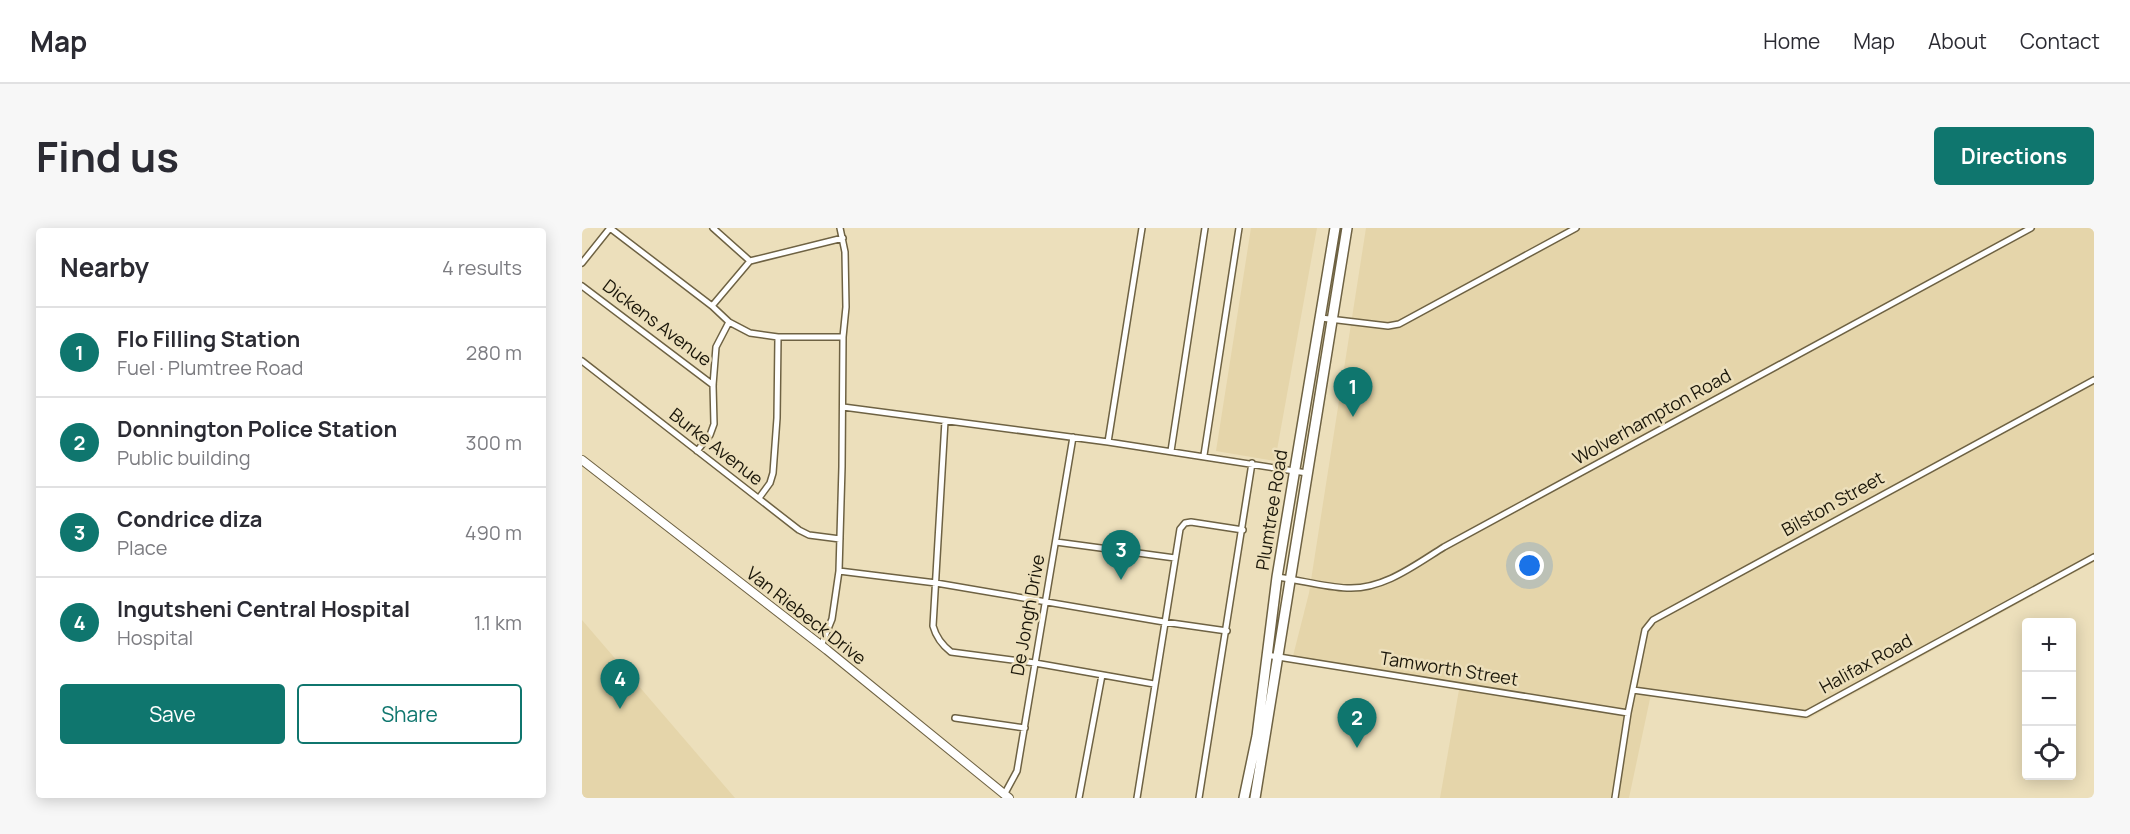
<!DOCTYPE html>
<html lang="en">
<head>
<meta charset="utf-8">
<style>
	:root { --surface:#fff; --page:#f7f7f7; --text:#2b2b33; --muted:#7c7c81; --line:#e1e1e2; --accent:#0f766e }
	body { margin:0; font-family:Manrope,sans-serif; background:var(--page); color:var(--text) }
	.controls { position:absolute; right:18px; bottom:18px; display:grid; overflow:hidden; border-radius:6px; box-shadow:0 3px 15px #0003 }
	.controls button { width:54px; height:54px; display:grid; place-items:center; padding:0; border:0; border-bottom:2px solid var(--line); background:var(--surface); color:var(--text); font:30px sans-serif }
	.you { position:absolute; left:948px; top:338px; width:21px; height:21px; margin:-15px; border:4px solid #fff; border-radius:50%; background:#1a73e8; box-shadow:0 0 0 9px #1a73e833 }
	.badge { display:grid; place-items:center; width:39px; height:39px; border-radius:50%; background:var(--accent); color:#fff; font-size:20px; font-weight:700 }
	.pin { position:absolute; translate:-50% -50px; filter:drop-shadow(0 2px 3px #0008) }
	.pin::after { content:''; position:absolute; top:32px; width:21px; height:18px; background:inherit; clip-path:polygon(0 0,100% 0,50% 100%) }
	.list { margin:0; padding:0; list-style:none }
	h2 { display:flex; justify-content:space-between; align-items:center; height:78px; margin:0; padding:0 24px; font-size:26px }
	h2 small { font-size:20px; font-weight:400; color:var(--muted) }
	.list li { display:grid; grid-template-columns:39px 1fr auto; gap:18px; align-items:center; box-sizing:border-box; height:90px; padding:0 24px; border-top:2px solid var(--line) }
	.list b { display:block; font-size:22px; white-space:nowrap }
	.list p { margin:0; font-size:20px; white-space:nowrap; color:var(--muted) }
	.list em { font-size:20px; font-style:normal; color:var(--muted) }
	.actions { display:flex; gap:12px; padding:18px 24px }
	.actions a { flex:1; padding:14px 0; border:2px solid var(--accent); border-radius:6px; text-align:center; font-size:21px; color:var(--accent) }
	.actions .main { background:var(--accent); color:#fff }
	.icon { flex:none; width:33px; height:33px; fill:none; stroke:currentColor; stroke-width:2; stroke-linecap:round; stroke-linejoin:round }
	.map { position:relative; flex:none; width:1512px; height:570px; overflow:hidden; border-radius:6px }
	header { display:flex; align-items:center; gap:36px; box-sizing:border-box; height:84px; padding:0 30px; background:var(--surface); border-bottom:2px solid var(--line) }
	header strong { font-size:28px }
	nav { display:flex; gap:33px; margin-inline-start:auto; font-size:21px }
	.intro { display:flex; align-items:center; justify-content:space-between; box-sizing:border-box; height:144px; padding:0 36px }
	h1 { margin:0; font-size:42px }
	.button { padding:15px 27px; border-radius:6px; background:var(--accent); color:#fff; font-size:21px; font-weight:700 }
	main { display:flex; gap:36px; padding:0 36px }
	aside { flex:1; background:var(--surface); border-radius:6px; box-shadow:0 3px 15px #0003 }
	.map>svg:first-child { display:block }
	.built { fill:#e5d5aa }
	.lines { fill:none; stroke-linecap:round; stroke-linejoin:round }
	.street-casing { stroke:#6e6243; stroke-width:8 }
	.secondary-casing { stroke:#6e6243; stroke-width:10 }
	.highway-casing { stroke:#6e6243; stroke-width:12 }
	.street { stroke:#fff; stroke-width:5 }
	.secondary { stroke:#fff; stroke-width:8 }
	.highway { stroke:#fff; stroke-width:9 }
	.labels { text-anchor:middle; stroke-width:5; stroke-linejoin:round; paint-order:stroke }
	.street-label { font-size:18px; fill:#1b170a; stroke:#ecdfbb }
</style>
</head>
<body>
<header>
<strong>Map</strong>
<nav><a>Home</a><a>Map</a><a>About</a><a>Contact</a></nav>
</header>
<div class="intro"><h1>Find us</h1><a class="button">Directions</a></div>
<main>
<aside>
<h2>Nearby<small>4 results</small></h2>
<ul class="list">
<li><span class="badge">1</span><div><b>Flo Filling Station</b><p>Fuel · Plumtree Road</p></div><em>280 m</em></li>
<li><span class="badge">2</span><div><b>Donnington Police Station</b><p>Public building</p></div><em>300 m</em></li>
<li><span class="badge">3</span><div><b>Condrice diza</b><p>Place</p></div><em>490 m</em></li>
<li><span class="badge">4</span><div><b>Ingutsheni Central Hospital</b><p>Hospital</p></div><em>1.1 km</em></li>
</ul>
<div class="actions"><a class="main">Save</a><a>Share</a></div>
</aside>
<div class="map">
<svg width="1512" height="570" viewBox="0 0 1512 570">
	<rect width="100%" height="100%" fill="#ecdfbb"/>
	<path class="built" d="M 669,0 L 735,0 L 693,233 L 634,223 Z
		M 784,0 L 1512,0 L 1512,334 L 1224,492 L 1069,466 L 1047,570 L 858,570 L 878,456 L 711,428 L 727,365 Z
		M 0,392 L 153,570 L 0,570 Z"/>
	<g class="lines">
		<g class="street-casing">
			<path id="street" d="M 28,0 L 130,78 L 147,94 L 168,105 L 196,109 L 261,109
				M 131,0 L 168,33 L 261,10
				M 0,35 L 28,0
				M 0,58 L 131,157
				M 130,78 L 168,33
				M 739,90 L 806,98 L 817,96 L 994,0
				M 0,133 L 217,302 L 227,307 L 258,311
				M 261,179 L 526,214 L 725,245
				M 363,193 L 351,398 C 354,409 360,417 369,424 L 453,435 L 572,456
				M 526,214 L 560,0
				M 115,223 L 128,207 L 132,196 L 131,157 L 134,119 L 147,94
				M 589,223 L 623,0
				M 622,227 L 657,0
				M 177,270 L 188,255 L 191,245 L 195,190 L 196,109
				M 474,314 L 593,330
				M 257,343 L 354,355 L 582,394 L 645,403
				M 695,349 C 718,352 742,359 765,360 C 801,362 833,337 862,319 L 1449,0
				M 239,418 L 250,391 L 257,343 L 260,239 L 261,109 L 264,79 L 263,24 L 258,0
				M 684,427 L 1046,485
				M 1051,462 L 1224,486 L 1512,329
				M 373,490 L 443,500
				M 422,567 L 435,543 L 491,209
				M 497,570 L 520,447
				M 555,570 L 598,301 L 603,295 L 609,294 L 661,302
				M 617,570 L 670,235
				M 1033,570 L 1046,485 L 1063,402 L 1071,392 L 1512,152"/>
		</g>
		<g class="secondary-casing">
			<path id="secondary" d="M 0,232 L 245,422 L 427,570"/>
		</g>
		<g class="highway-casing">
			<path id="highway" d="M 662,570 L 675,508 L 695,349 L 753,0
				M 673,570 L 765,0"/>
		</g>
		<use href="#street" class="street"/>
		<use href="#secondary" class="secondary"/>
		<use href="#highway" class="highway"/>
	</g>
	<g class="labels">
		<g class="street-label">
			<text transform="translate(75 95) rotate(37)" y="6">Dickens Avenue</text>
			<text transform="translate(1070 189) rotate(-29)" y="6">Wolverhampton Road</text>
			<text transform="translate(134 219) rotate(38)" y="6">Burke Avenue</text>
			<text transform="translate(1251 276) rotate(-29)" y="6">Bilston Street</text>
			<text transform="translate(690 282) rotate(-81)" y="6">Plumtree Road</text>
			<text transform="translate(446 387) rotate(-80)" y="6">De Jongh Drive</text>
			<text transform="translate(224 388) rotate(38)" y="6">Van Riebeck Drive</text>
			<text transform="translate(1284 436) rotate(-29)" y="6">Halifax Road</text>
			<text transform="translate(867 441) rotate(9)" y="6">Tamworth Street</text>
		</g>
	</g>
</svg>
<div class="controls">
<button>+</button>
<button>−</button>
<button><svg class="icon" aria-label="locate" viewBox="0 0 24 24"><circle cx="12" cy="12" r="6"/><path d="M12 2v4M12 18v4M2 12h4M18 12h4"/></svg></button>
</div>
<div class="you"></div>
<div class="pin badge" style="left:771px;top:189px">1</div>
<div class="pin badge" style="left:775px;top:520px">2</div>
<div class="pin badge" style="left:539px;top:352px">3</div>
<div class="pin badge" style="left:38px;top:481px">4</div>
</div>
</main>
</body>
</html>
